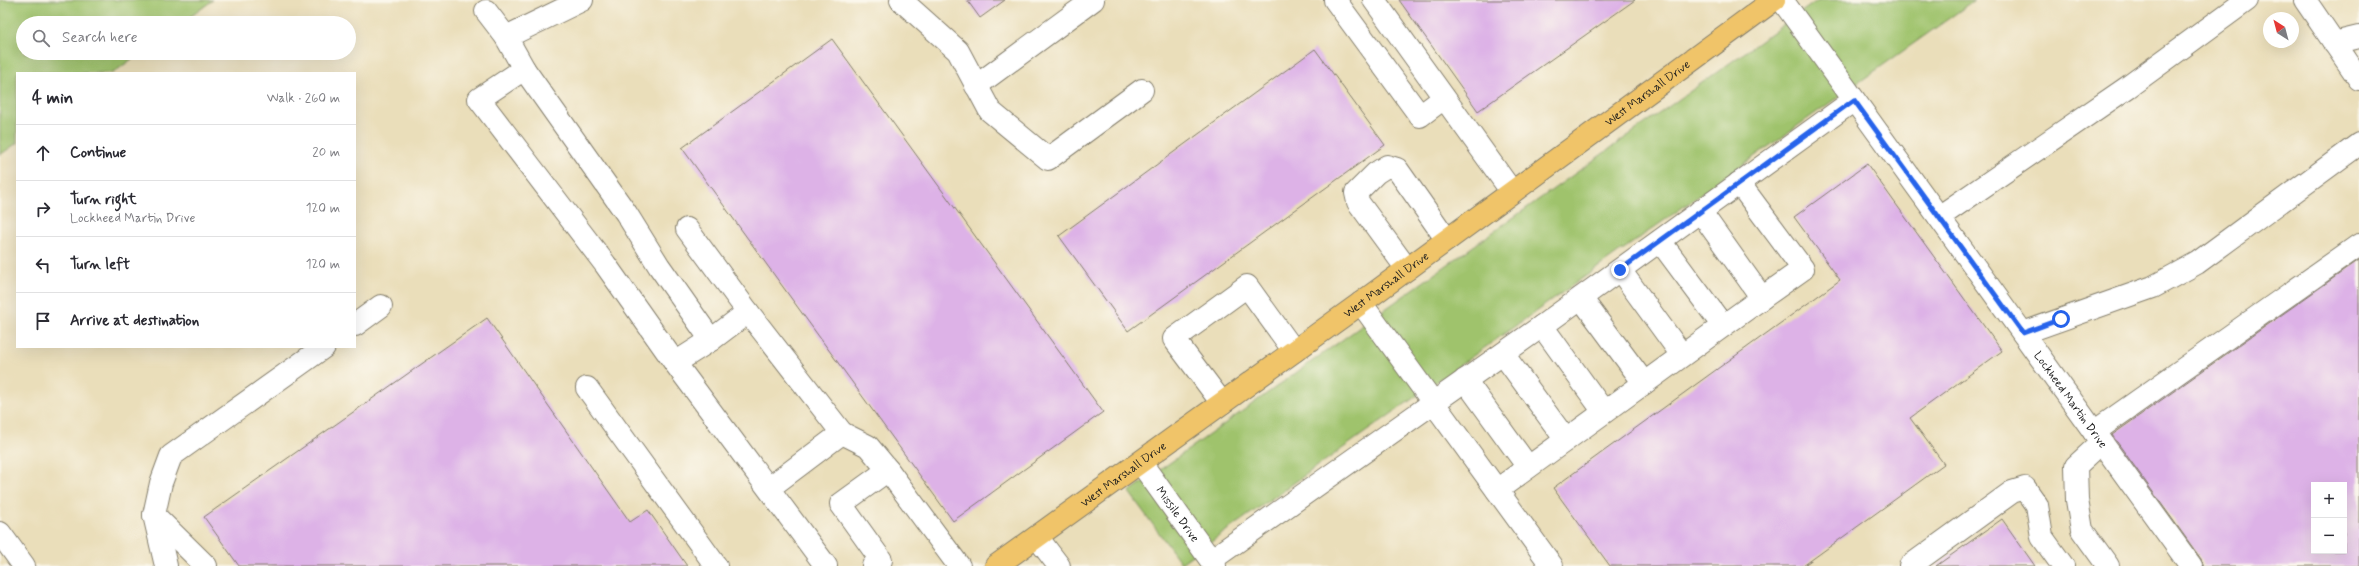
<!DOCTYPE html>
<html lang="en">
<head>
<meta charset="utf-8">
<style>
	:root { --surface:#fff; --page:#f2f2f3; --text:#2b2b33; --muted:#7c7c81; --line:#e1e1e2 }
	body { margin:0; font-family:Mynerve,sans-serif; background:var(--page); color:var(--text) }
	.controls { position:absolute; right:12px; bottom:12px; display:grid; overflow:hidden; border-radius:0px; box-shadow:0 4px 16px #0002 }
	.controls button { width:36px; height:36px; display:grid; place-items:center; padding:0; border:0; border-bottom:1px solid var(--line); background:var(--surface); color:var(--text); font:20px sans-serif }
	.compass { position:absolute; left:2263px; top:12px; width:36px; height:36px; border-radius:50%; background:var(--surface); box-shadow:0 4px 16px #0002; rotate:324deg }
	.stop { position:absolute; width:12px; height:12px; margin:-9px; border:3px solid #2563eb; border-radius:50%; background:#fff }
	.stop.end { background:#2563eb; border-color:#fff; box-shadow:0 1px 4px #0008 }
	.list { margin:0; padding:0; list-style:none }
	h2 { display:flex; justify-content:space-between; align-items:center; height:52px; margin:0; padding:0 16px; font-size:17px }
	h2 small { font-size:13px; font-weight:400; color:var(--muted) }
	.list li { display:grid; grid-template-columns:26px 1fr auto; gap:12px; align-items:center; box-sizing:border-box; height:56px; padding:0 16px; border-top:1px solid var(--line) }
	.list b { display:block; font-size:15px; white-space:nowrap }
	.list p { margin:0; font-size:13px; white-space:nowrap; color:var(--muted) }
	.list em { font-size:13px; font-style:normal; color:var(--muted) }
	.icon { flex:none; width:22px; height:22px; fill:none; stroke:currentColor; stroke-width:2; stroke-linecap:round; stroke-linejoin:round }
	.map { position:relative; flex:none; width:2359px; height:566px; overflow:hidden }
	.search { position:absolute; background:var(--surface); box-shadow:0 4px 16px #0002; left:16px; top:16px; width:340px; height:44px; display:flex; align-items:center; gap:10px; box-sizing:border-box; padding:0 14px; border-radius:22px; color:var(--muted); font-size:15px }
	.panel { position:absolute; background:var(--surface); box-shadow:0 4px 16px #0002; left:16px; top:72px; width:340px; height:276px; border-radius:0px }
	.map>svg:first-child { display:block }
	.green { fill:#9fc36c; stroke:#5e7044 }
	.building { fill:#ddb2e7; fill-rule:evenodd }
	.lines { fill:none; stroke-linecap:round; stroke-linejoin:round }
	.minor-casing { stroke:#837d6b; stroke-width:24 }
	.major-casing { stroke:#837d6b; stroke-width:24 }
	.minor { stroke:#fff; stroke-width:22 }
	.major { stroke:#f0c469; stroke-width:22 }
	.route { stroke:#2563eb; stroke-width:5 }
	.labels { text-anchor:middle; stroke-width:3; stroke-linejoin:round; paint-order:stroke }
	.street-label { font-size:12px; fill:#1c1c1c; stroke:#fbf7ec }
</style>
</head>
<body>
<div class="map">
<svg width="2359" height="566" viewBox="0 0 2359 566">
	<rect width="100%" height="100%" fill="#fbf7ec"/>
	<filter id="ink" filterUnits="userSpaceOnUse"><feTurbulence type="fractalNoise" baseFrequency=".025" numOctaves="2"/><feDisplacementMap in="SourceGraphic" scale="8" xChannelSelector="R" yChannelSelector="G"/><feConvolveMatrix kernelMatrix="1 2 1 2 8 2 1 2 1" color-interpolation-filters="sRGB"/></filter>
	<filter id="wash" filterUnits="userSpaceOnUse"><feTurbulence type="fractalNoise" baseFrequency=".012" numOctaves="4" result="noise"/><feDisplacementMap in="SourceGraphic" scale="16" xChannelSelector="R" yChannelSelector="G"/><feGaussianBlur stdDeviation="0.9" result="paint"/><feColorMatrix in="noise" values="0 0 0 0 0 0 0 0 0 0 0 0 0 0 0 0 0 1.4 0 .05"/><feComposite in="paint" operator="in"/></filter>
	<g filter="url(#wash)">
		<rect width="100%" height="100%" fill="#eadeba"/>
		<path class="green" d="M 0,0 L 213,0 L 182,23 L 23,23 L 23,53 L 140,53 L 113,73 L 17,73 L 17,143 L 0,155 Z
			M 1818,0 L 1975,0 L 1181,563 L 1129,492 Z"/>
		<g id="blocks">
			<path class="building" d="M 967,0 L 1005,0 L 980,18 Z
				M 1399,0 L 1635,0 L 1478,111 Z
				M 832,39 L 1103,412 L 953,521 L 682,148 Z
				M 1315,49 L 1385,145 L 1128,331 L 1059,236 Z
				M 1867,164 L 2002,351 L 1910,418 L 1944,464 L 1803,566 L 1610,566 L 1553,488 L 1840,280 L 1794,217 Z
				M 2359,260 L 2359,566 L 2204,566 L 2201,559 L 2112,435 ZM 2314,485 L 2344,485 L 2344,551 L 2314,551 Z
				M 487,318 L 630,522 L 648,510 L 687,566 L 239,566 L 204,517 Z
				M 2002,519 L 2035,566 L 1936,566 Z"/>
		</g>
	</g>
	<g filter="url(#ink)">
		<use href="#blocks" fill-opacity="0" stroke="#837d6b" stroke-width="1"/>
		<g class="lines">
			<g class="minor-casing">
				<g id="minor">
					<path d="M 901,0 L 958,51 L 990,111 L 1048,159 L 1142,90"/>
					<path d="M 1335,0 L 1420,116 L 1444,98"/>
					<path d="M 1374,0 L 1512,192"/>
					<path id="s1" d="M 1782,0 L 2191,566"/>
					<path d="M 2305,0 L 2359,79"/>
					<path d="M 486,11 L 506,37 L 524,69"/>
					<path d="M 506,37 L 582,0"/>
					<path d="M 2334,43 L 2359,37"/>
					<path d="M 976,86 L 1093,0"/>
					<path d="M 1700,211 L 1762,298 L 1803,269 L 1739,183"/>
					<path d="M 1939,217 L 2128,87 L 2247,0"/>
					<path d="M 687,229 L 748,312"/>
					<path d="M 1407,269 L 1358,202 L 1356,193 L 1376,173 L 1387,166 L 1397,169 L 1447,240"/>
					<path d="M 1620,270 L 1682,355"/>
					<path d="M 1581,298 L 1644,383"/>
					<path d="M 1361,303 L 1552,566"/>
					<path d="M 355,325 L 381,306"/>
					<path d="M 1542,326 L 1604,412"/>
					<path d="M 1723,326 L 1762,298"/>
					<path d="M 2023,333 L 2153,287 L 2197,263 L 2359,144"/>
					<path d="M 1503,354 L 1566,440"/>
					<path d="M 675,363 L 605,264 L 479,99 L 524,69 L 626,213 L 659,266 L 711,340"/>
					<path d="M 1465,380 L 1528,467"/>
					<path d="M 587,388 L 716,566"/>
					<path d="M 1222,403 L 1174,339 L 1247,286 L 1294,351"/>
					<path d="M 2094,432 L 2359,245"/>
					<path d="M 842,433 L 868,446 L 888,470"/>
					<path d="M 2102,442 L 2076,466 L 2077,500 L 2082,530 L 2108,566"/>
					<path id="s2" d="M 1141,463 L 1215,566"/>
					<path d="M 769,488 L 842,433 L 748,312 L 711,340 L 675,363 L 826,566"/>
					<path d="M 1497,490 L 1723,326 L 1660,241"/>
					<path d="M 154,515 L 206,566"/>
					<path d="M 0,533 L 24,566"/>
					<path d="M 1037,537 L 1059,566"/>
					<path d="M 1211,560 L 1542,326 L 1854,100"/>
					<path d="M 166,566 L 154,515 L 161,483 L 171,456 L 324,347"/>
					<path d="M 873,566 L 881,560 L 841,504 L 888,470 L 959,566"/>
					<path d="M 1910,566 L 2012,492 L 2025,488 L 2037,505 L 2042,537 L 2063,566"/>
				</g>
			</g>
			<g class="major-casing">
				<g id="major">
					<path id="s3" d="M 996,566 L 1361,303 L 1774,0"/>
				</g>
			</g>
			<use href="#minor" class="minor"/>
			<use href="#major" class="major"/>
		</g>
	</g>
	<g class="lines" filter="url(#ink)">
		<path class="route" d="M 1620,270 L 1854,100 L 2023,333 L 2061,319"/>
	</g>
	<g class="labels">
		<g class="street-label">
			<text dy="4" stroke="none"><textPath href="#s3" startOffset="805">West Marshall Drive</textPath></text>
			<text dy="4" stroke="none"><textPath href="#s3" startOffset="481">West Marshall Drive</textPath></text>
			<text dy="4" stroke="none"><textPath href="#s1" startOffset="493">Lockheed Martin Drive</textPath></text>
			<text dy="4" stroke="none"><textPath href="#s3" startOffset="157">West Marshall Drive</textPath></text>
			<text dy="4" stroke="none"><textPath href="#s2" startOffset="63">Missile Drive</textPath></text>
		</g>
	</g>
</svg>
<div class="controls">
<button>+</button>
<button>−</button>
</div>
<svg class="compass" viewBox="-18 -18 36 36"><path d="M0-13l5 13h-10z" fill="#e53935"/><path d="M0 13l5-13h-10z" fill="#7c7c81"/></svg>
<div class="stop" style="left:2061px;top:319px"></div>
<div class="stop end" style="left:1620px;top:270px"></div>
<div class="search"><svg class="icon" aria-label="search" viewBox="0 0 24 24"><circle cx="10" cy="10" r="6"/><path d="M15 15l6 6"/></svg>Search here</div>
<section class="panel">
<h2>4 min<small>Walk · 260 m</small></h2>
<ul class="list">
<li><svg class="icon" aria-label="ahead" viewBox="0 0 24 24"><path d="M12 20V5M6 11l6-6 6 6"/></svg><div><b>Continue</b></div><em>20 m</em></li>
<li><svg class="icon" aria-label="right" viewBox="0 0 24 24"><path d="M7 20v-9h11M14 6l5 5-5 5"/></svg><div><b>Turn right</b><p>Lockheed Martin Drive</p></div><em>120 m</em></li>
<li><svg class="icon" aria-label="left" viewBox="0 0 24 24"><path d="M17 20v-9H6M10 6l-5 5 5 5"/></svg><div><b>Turn left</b></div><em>120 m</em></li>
<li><svg class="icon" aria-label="arrive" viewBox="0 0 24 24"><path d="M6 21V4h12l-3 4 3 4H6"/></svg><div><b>Arrive at destination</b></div></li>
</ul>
</section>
</div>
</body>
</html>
